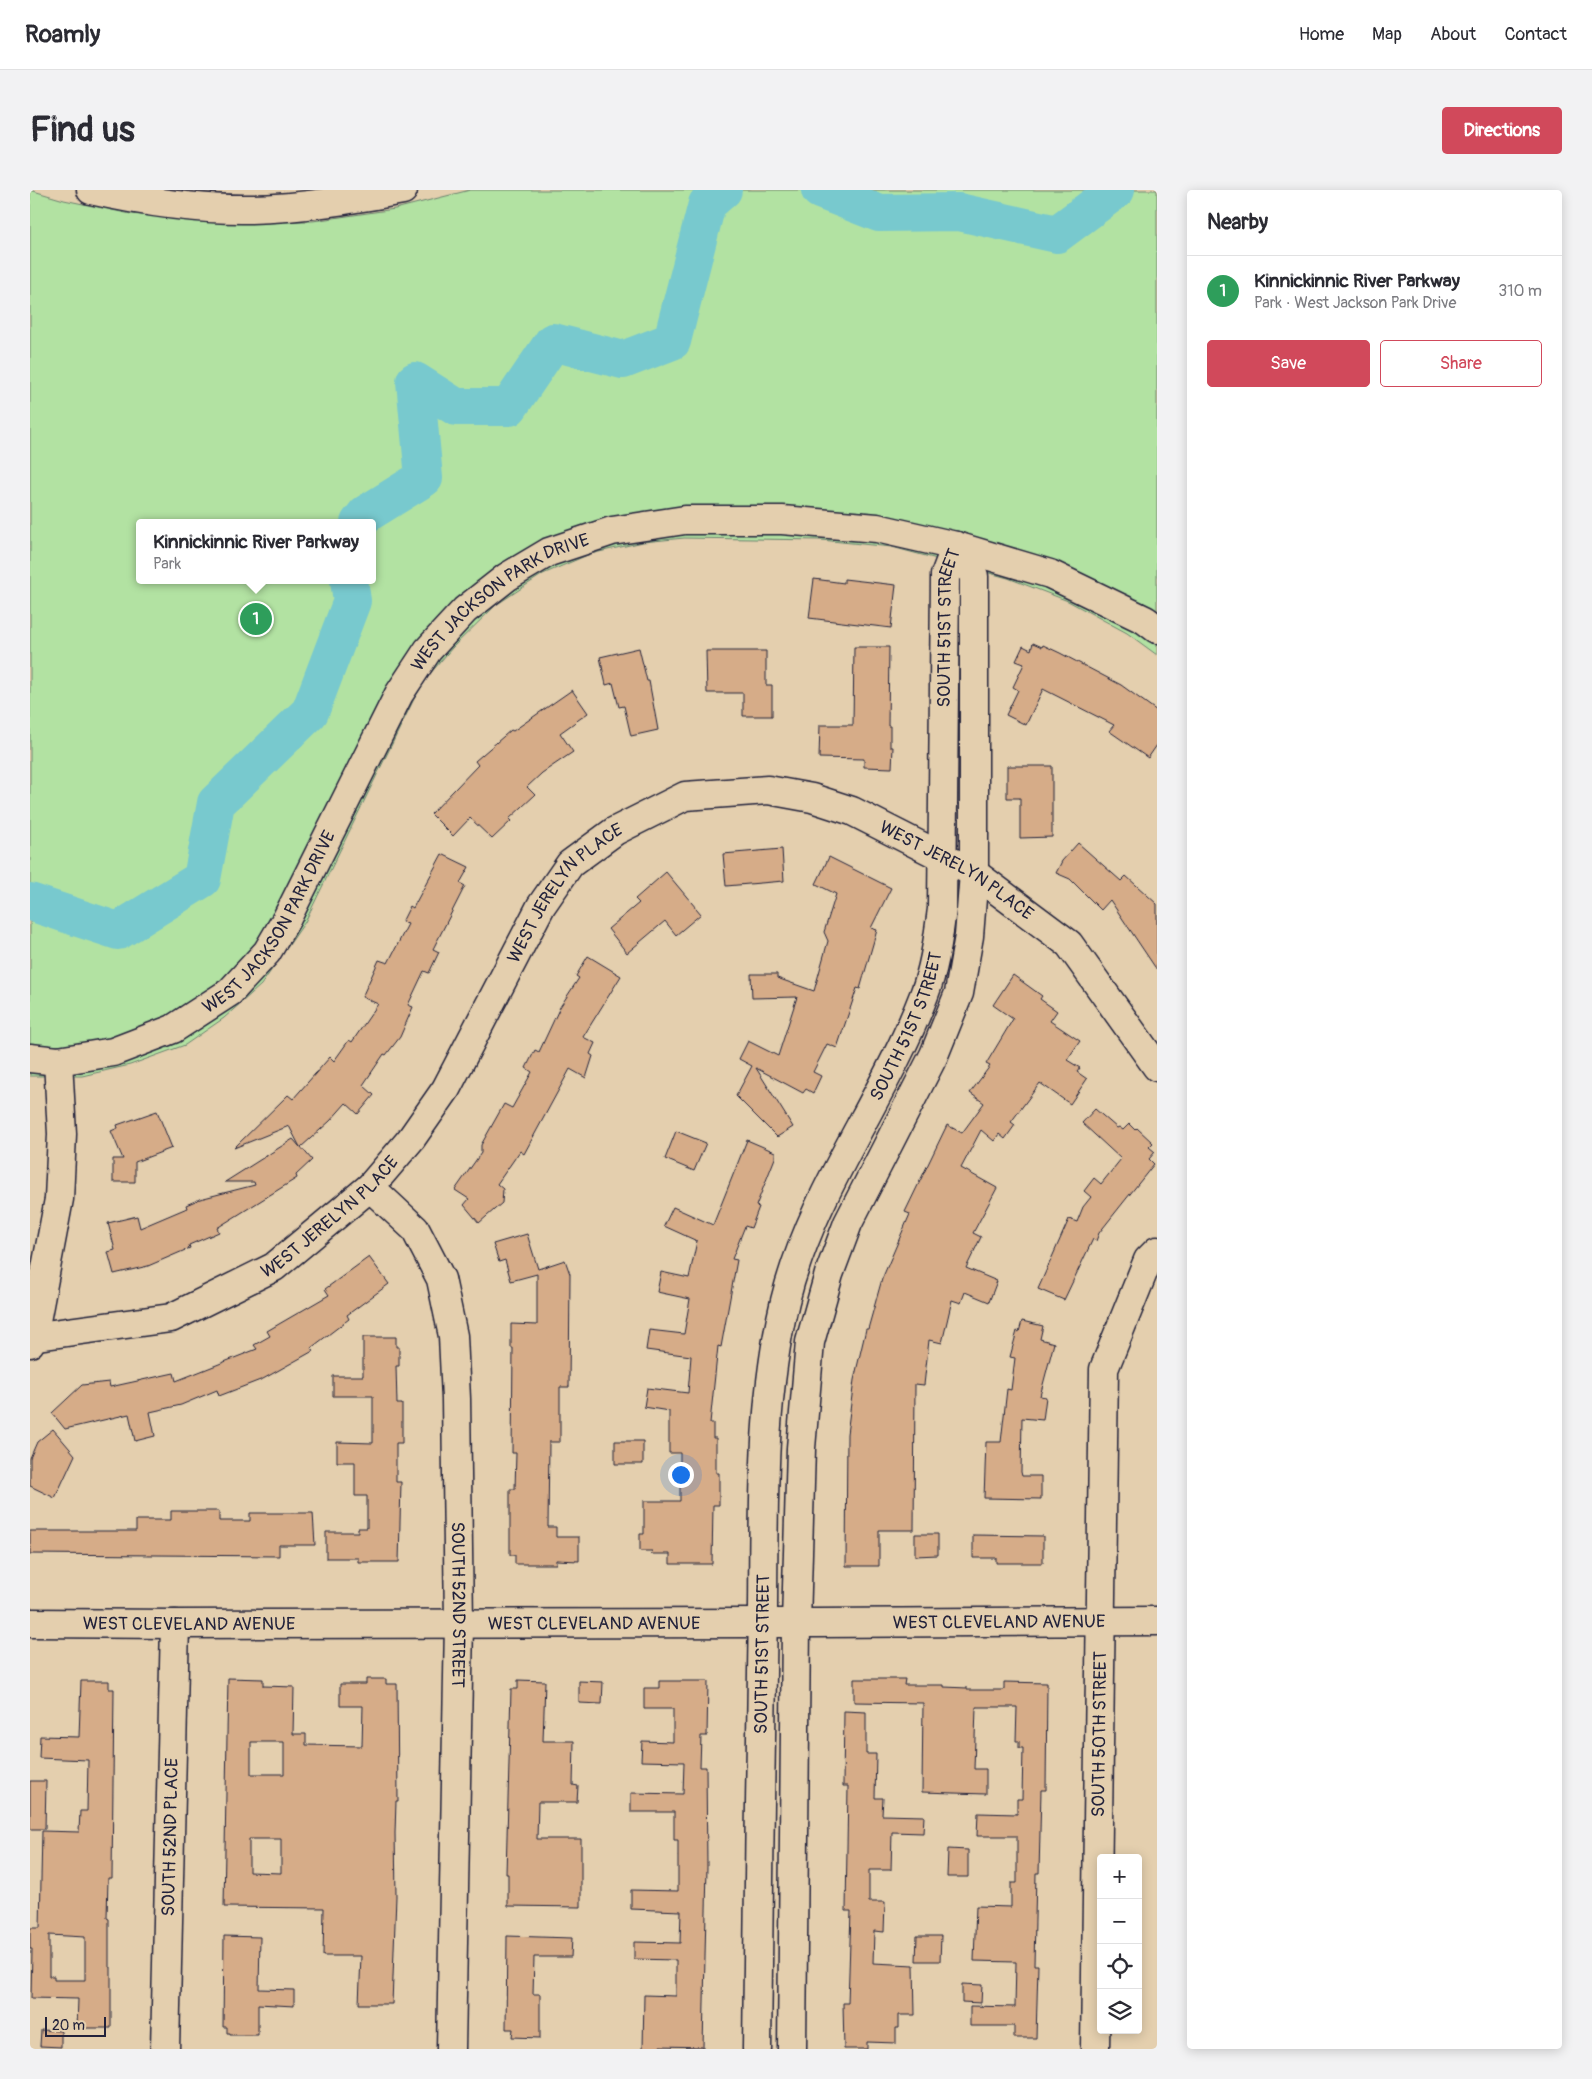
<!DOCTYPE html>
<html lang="en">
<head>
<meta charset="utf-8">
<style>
	:root { --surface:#fff; --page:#f2f2f3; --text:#2b2b33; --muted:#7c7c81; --line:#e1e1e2; --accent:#d1495b }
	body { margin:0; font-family:Pangolin,sans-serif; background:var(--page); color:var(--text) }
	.controls { position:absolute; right:15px; bottom:15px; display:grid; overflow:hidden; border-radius:5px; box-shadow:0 2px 12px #0003 }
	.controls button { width:45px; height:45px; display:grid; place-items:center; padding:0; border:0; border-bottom:1px solid var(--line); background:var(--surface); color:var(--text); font:25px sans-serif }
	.scale { position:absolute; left:15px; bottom:12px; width:61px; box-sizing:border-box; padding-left:5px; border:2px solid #22223b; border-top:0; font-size:14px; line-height:18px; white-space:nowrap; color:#22223b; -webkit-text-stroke:4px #e4cfae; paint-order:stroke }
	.you { position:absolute; left:650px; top:1284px; width:18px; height:18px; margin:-12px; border:4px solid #fff; border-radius:50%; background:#1a73e8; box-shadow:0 0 0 8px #1a73e833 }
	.badge { display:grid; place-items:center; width:32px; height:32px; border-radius:50%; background:var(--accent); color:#fff; font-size:16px; font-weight:700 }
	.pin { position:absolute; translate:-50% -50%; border:2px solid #fff; box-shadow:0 1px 5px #0006 }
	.popup { position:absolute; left:106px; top:329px; width:240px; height:65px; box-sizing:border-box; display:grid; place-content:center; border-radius:5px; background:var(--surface); filter:drop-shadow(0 1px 4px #0005); font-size:16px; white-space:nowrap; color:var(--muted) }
	.popup b { font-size:19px; color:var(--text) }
	.popup::after { content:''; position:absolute; left:50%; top:100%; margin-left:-10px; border:10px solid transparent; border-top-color:var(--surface) }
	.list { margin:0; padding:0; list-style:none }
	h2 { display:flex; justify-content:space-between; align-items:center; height:65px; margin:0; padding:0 20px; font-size:21px }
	h2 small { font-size:16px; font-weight:400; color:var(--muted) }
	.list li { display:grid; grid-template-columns:32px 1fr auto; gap:15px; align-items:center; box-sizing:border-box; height:70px; padding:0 20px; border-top:1px solid var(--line) }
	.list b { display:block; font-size:19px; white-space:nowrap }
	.list p { margin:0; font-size:16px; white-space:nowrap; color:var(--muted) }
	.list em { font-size:16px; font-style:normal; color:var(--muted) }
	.actions { display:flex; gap:10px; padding:15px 20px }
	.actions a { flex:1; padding:11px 0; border:1px solid var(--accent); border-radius:5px; text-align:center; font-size:18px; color:var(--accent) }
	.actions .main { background:var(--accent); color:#fff }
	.icon { flex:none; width:28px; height:28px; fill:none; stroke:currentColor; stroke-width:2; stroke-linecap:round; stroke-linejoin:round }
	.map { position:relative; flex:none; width:1127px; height:1859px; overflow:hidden; border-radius:5px }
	header { display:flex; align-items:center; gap:30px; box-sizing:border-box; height:70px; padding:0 25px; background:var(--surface); border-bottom:1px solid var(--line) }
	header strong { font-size:24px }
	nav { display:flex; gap:28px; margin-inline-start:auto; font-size:18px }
	.intro { display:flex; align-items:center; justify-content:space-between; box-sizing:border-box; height:120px; padding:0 30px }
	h1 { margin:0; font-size:35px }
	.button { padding:12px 22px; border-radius:5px; background:var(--accent); color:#fff; font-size:18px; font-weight:700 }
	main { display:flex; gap:30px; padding:0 30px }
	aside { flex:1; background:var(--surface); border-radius:5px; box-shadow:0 2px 12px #0003 }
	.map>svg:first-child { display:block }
	.green { fill:#b2e2a2; stroke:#6a826e; fill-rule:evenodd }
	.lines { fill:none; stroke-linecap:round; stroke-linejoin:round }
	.river { stroke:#78c9ce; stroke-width:38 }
	.building { fill:#d6ac88; stroke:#22223b; fill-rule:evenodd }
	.minor-casing { stroke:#22223b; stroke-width:31 }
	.minor { stroke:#e4cfae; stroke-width:28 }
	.labels { text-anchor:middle; stroke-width:5; stroke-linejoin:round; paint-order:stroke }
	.street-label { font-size:18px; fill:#22223b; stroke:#e4cfae }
</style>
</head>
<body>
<header>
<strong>Roamly</strong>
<nav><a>Home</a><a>Map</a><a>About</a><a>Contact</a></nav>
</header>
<div class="intro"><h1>Find us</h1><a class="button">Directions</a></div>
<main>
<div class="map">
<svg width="1127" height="1859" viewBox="0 0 1127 1859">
	<rect width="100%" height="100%" fill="#e4cfae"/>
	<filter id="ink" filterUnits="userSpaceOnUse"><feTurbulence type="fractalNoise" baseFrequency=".02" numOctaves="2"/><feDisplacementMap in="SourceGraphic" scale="10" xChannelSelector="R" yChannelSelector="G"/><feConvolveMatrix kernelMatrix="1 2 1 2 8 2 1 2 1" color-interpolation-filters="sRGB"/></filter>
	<g filter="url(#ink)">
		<path class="green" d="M 0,0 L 34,10 L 101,24 L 186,32 L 283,31 L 365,19 L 440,0 L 1127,0 L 1127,465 L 1097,443 L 1038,411 L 978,388 L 862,357 L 791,350 L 654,348 L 613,352 L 560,364 L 513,384 L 466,415 L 422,458 L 399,485 L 384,509 L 275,732 L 231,795 L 194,828 L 155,855 L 100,875 L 52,886 L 0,886 ZM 110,333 L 342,333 L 342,390 L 110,390 Z"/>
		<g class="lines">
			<path class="river" d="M 790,0 L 849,23 L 929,22 L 1027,44 L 1086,0
				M 329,333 L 336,324 L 394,288 L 385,191 L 426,217 L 479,217 L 523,152 L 593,170 L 642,151 L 677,14 L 693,0
				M 0,712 L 88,741 L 172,689 L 186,613 L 280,522 L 322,411 L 319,390"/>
		</g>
		<path class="building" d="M 784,389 L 814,393 L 814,389 L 866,395 L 861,438 L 779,428 Z
			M 1003,453 L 1012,457 L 1013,455 L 1030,463 L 1091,495 L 1127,521 L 1127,555 L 1118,568 L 1079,541 L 1084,535 L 1013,499 L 996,535 L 976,525 L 988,500 L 983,497 L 994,474 L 986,471 L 993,456 L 1001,460 Z
			M 824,457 L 859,457 L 858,536 L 860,536 L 860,557 L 863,557 L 862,578 L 834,577 L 834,569 L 789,568 L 790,535 L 823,535 Z
			M 609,458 L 617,491 L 619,491 L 628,540 L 601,546 L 594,516 L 589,517 L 583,493 L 576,495 L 570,467 Z
			M 676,461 L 736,461 L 736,495 L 742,495 L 742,526 L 713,526 L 713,503 L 677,503 Z
			M 542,500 L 558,523 L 530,543 L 543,562 L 512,583 L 497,597 L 505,605 L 479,629 L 481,631 L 462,649 L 440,628 L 423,646 L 401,624 L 448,575 L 445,571 L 481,540 L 483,541 Z
			M 977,576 L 1022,576 L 1022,647 L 990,648 L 990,608 L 977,608 Z
			M 1048,653 L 1091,691 L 1096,686 L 1127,714 L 1127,780 L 1080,710 L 1071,720 L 1040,689 L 1026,683 L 1032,671 Z
			M 752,659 L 754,691 L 696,696 L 693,664 Z
			M 412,664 L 439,677 L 430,693 L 435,696 L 403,759 L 409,762 L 399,783 L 394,781 L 378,815 L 383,817 L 370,847 L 356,865 L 354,864 L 333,895 L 344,905 L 328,924 L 316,913 L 300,931 L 271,957 L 282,970 L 266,985 L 267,988 L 187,1038 L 189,1042 L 159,1055 L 160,1058 L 118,1076 L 84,1084 L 78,1062 L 85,1060 L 78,1033 L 107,1026 L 110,1038 L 157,1018 L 156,1015 L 170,1009 L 225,995 L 224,992 L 195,992 L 263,949 L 270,957 L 259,936 L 204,958 L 258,905 L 263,909 L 300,867 L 304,871 L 319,850 L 322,852 L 348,814 L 332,807 L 349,770 L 358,773 L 378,734 L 372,732 L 380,716 L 383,718 Z
			M 799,667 L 861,698 L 841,738 L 847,740 L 830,799 L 827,798 L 807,858 L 797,854 L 783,882 L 791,886 L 783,903 L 776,899 L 773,903 L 726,878 L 763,937 L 747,947 L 706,906 L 722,876 L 709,869 L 718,851 L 748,866 L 767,807 L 722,808 L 721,784 L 747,784 L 747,788 L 784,801 L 798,751 L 794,742 L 806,704 L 786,694 Z
			M 636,682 L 671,724 L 646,745 L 635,731 L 597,763 L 578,739 L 609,713 L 605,709 Z
			M 558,766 L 591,786 L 553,847 L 565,853 L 560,864 L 563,866 L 556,888 L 540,879 L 494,964 L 490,961 L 467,994 L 473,999 L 472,1013 L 449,1033 L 434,1015 L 439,1009 L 425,1000 L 451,963 L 451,955 L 474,914 L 482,918 L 502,882 L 496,878 L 505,860 L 509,862 L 530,817 L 549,788 L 546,786 Z
			M 983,785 L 1012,806 L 1010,809 L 1027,821 L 1020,831 L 1050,851 L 1037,870 L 1050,878 L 1047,882 L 1057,889 L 1040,914 L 1010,893 L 981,932 L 985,935 L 975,949 L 969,944 L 964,951 L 951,940 L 931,978 L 967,998 L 943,1043 L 951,1047 L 936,1078 L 967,1091 L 959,1112 L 935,1102 L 931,1113 L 922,1110 L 912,1153 L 899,1150 L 894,1195 L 885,1194 L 884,1340 L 849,1340 L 849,1376 L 816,1376 L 817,1244 L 824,1190 L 836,1139 L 838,1139 L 852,1089 L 880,1024 L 875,1022 L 917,935 L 932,943 L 954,913 L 940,903 L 960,876 L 956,874 L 983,829 L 963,815 Z
			M 1065,919 L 1087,938 L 1089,937 L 1093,940 L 1099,934 L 1105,940 L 1107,938 L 1123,953 L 1119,957 L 1125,962 L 1119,969 L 1124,974 L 1069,1043 L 1066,1051 L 1063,1049 L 1034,1110 L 1008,1099 L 1039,1029 L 1047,1032 L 1053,1017 L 1061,1007 L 1054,1001 L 1064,988 L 1071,994 L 1091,969 L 1052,933 Z
			M 127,921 L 142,958 L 105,972 L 105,992 L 83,992 L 83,969 L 93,969 L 81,941 L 88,938 L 87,935 Z
			M 646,941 L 676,953 L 664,981 L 635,969 Z
			M 717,950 L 745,962 L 745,968 L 726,1016 L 729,1017 L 721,1038 L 715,1036 L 702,1069 L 707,1070 L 691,1157 L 688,1156 L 680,1233 L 683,1233 L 683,1248 L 686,1248 L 686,1283 L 689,1283 L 689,1315 L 683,1315 L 682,1374 L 640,1374 L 640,1364 L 621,1364 L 622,1361 L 610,1361 L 610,1344 L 614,1344 L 614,1311 L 650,1311 L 650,1263 L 639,1263 L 639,1221 L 614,1217 L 617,1198 L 658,1203 L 661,1166 L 616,1160 L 619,1140 L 654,1144 L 660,1109 L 627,1102 L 631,1082 L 659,1088 L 667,1051 L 634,1036 L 643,1017 L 683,1035 Z
			M 497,1044 L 508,1079 L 535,1070 L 540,1084 L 539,1197 L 530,1197 L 530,1252 L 519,1252 L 518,1337 L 526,1337 L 526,1347 L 549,1347 L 549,1371 L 526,1370 L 526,1374 L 485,1374 L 485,1365 L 480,1365 L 480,1299 L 485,1299 L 486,1263 L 482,1263 L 483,1158 L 481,1158 L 481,1134 L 507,1135 L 507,1084 L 481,1091 L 475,1070 L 469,1072 L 463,1054 Z
			M 339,1067 L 359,1094 L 317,1125 L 319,1129 L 281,1158 L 283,1161 L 233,1189 L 189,1206 L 187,1200 L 151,1215 L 120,1222 L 125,1246 L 105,1251 L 99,1224 L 35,1239 L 22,1223 L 52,1195 L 79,1192 L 80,1197 L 144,1183 L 146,1191 L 227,1159 L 224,1155 L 240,1146 L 237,1141 L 299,1105 L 295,1099 Z
			M 992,1131 L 1013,1136 L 1010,1149 L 1024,1153 L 1010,1206 L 1016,1207 L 1013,1230 L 992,1228 L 991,1282 L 992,1286 L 1011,1286 L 1011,1309 L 954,1308 L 956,1252 L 971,1252 L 977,1199 L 981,1200 L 985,1168 L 980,1167 L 987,1141 L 989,1142 Z
			M 333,1147 L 366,1147 L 366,1157 L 369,1157 L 369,1176 L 366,1176 L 367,1214 L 372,1214 L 372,1253 L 366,1253 L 366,1292 L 371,1292 L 369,1372 L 328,1372 L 328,1368 L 296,1368 L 296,1342 L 328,1342 L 328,1338 L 337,1338 L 337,1306 L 325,1306 L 325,1272 L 307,1272 L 307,1252 L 343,1253 L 343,1206 L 303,1206 L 303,1186 L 333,1186 Z
			M 23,1239 L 45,1265 L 25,1308 L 0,1296 L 0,1268 L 7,1252 Z
			M 585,1251 L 613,1251 L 613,1274 L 585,1274 Z
			M 141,1321 L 189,1321 L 189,1331 L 220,1331 L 220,1323 L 283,1323 L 285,1355 L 249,1355 L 249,1366 L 0,1364 L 0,1341 L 106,1341 L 106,1330 L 141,1330 Z
			M 885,1344 L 908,1344 L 908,1365 L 885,1366 Z
			M 943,1345 L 1013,1346 L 1013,1373 L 966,1373 L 966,1368 L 943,1368 Z
			M 198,1488 L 233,1489 L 233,1496 L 264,1497 L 263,1544 L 276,1544 L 276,1555 L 332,1556 L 333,1516 L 310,1516 L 310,1494 L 336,1494 L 336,1489 L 356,1489 L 356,1494 L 367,1494 L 368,1611 L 366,1611 L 365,1643 L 366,1706 L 362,1814 L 329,1814 L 331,1766 L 293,1766 L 294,1718 L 194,1717 ZM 221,1552 L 254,1552 L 254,1584 L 221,1584 ZM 219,1649 L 251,1649 L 251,1683 L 219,1682 Z
			M 824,1489 L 875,1489 L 874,1495 L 914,1495 L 914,1497 L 937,1498 L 937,1500 L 974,1500 L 974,1492 L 1017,1493 L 1016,1600 L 1011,1600 L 1009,1683 L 1006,1683 L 1004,1775 L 1008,1775 L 1006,1848 L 984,1848 L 984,1836 L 940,1836 L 940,1816 L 985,1817 L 986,1772 L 944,1771 L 946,1716 L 981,1717 L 981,1693 L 987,1693 L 987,1646 L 947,1646 L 948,1623 L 987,1624 L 987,1609 L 992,1609 L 993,1558 L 989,1558 L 989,1551 L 986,1551 L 987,1517 L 946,1517 L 944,1579 L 956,1579 L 956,1604 L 892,1602 L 893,1513 L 824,1512 Z
			M 488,1490 L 515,1491 L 513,1551 L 544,1551 L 543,1595 L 548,1596 L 547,1612 L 508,1612 L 507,1649 L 551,1649 L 551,1717 L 478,1716 L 478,1684 L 476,1684 L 481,1499 L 488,1499 Z
			M 51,1491 L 79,1491 L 79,1499 L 84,1499 L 82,1688 L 78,1688 L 77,1728 L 79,1729 L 79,1777 L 81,1777 L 81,1838 L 47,1838 L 48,1809 L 1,1808 L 2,1759 L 0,1759 L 0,1738 L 10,1738 L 12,1641 L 49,1642 L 50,1621 L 57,1621 L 58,1570 L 9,1568 L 10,1546 L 49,1547 ZM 19,1745 L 55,1747 L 55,1790 L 24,1790 L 24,1786 L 19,1786 Z
			M 549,1491 L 573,1492 L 572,1514 L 549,1513 Z
			M 629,1491 L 678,1491 L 677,1546 L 671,1546 L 670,1577 L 676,1577 L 677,1676 L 673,1857 L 630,1856 L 630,1859 L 613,1859 L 614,1805 L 646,1806 L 646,1770 L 604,1769 L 604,1752 L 650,1753 L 651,1721 L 601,1719 L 601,1700 L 648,1701 L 648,1650 L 644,1650 L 644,1622 L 601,1622 L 601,1603 L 653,1604 L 654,1572 L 611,1571 L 612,1551 L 643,1552 L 643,1519 L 614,1519 L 614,1498 L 629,1498 Z
			M 814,1521 L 836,1522 L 836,1564 L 846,1564 L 845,1608 L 853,1608 L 852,1625 L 894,1626 L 893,1643 L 862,1642 L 861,1680 L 839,1680 L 839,1712 L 855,1712 L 854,1742 L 844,1741 L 843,1773 L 884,1775 L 885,1825 L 869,1825 L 869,1838 L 866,1838 L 866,1853 L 837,1852 L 837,1859 L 814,1859 L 813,1813 L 818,1813 L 821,1721 L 816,1721 L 818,1596 L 813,1596 Z
			M 0,1591 L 16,1591 L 15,1639 L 0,1639 Z
			M 918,1659 L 938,1660 L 938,1687 L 917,1687 Z
			M 194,1746 L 230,1747 L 229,1799 L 264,1800 L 264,1816 L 228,1814 L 228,1845 L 200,1845 L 200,1843 L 197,1843 L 197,1837 L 193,1837 Z
			M 477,1746 L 542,1748 L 541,1767 L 504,1767 L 503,1804 L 510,1804 L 510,1848 L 482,1847 L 483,1839 L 476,1839 Z
			M 887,1746 L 911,1746 L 910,1771 L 886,1771 Z
			M 932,1794 L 952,1795 L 951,1813 L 932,1812 Z
			M 11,1840 L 31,1841 L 31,1857 L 10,1856 Z"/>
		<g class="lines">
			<g class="minor-casing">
				<g id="minor">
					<path d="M 61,0 C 114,12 167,20 221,19 C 272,18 323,9 373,0"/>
					<path id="s1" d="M 0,868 L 28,871 L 83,862 L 143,839 L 200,802 L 237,762 L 257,728 L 369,504 L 398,460 L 435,420 L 477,387 L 519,362 L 582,341 L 655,330 L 752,330 L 847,338 L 926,356 L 1020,384 L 1115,430 L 1127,439"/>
					<path id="s2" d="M 340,997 L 385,1039 L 411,1089 L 423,1146 L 426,1209 L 429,1433 L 421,1859"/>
					<path id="s3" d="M 0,1147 L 141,1128 L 244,1077 L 340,997 L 381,949 L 416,899 L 511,716 L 540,674 L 585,641 L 655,606 L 738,600 L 782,608 L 822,621 L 944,683 L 1039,754 L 1127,877"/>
					<path d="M 0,1153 L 3,1147 L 29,1009 L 32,944 L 28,871"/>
					<path id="s4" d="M 0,1433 L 145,1434 L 787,1433 L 1127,1431"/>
					<path id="s5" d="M 135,1859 L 145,1434"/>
					<path id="s6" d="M 727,1859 C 729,1711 730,1564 733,1416 C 734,1314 731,1211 755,1111 C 782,1001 854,910 894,805 C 905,777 908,748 912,719 L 915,385 L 926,356"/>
					<path d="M 762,1859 L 766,1433 L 771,1258 L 780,1152 L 799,1084 L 818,1033 L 904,865 L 929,803 L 939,746 L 944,683 L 944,386 L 926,356"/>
					<path id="s7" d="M 1065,1859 L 1074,1179 L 1118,1070 L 1127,1061"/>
				</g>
			</g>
			<use href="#minor" class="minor"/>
		</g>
	</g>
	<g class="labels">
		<g class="street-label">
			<text dy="6" stroke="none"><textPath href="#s1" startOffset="701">WEST JACKSON PARK DRIVE</textPath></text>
			<text dy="6" stroke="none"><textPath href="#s6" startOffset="1456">SOUTH 51ST STREET</textPath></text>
			<text dy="6" stroke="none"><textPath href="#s3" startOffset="1188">WEST JERELYN PLACE</textPath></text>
			<text dy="6" stroke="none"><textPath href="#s3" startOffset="738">WEST JERELYN PLACE</textPath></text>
			<text dy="6" stroke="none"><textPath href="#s1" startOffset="296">WEST JACKSON PARK DRIVE</textPath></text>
			<text dy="6" stroke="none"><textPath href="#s6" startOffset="1051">SOUTH 51ST STREET</textPath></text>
			<text dy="6" stroke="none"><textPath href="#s3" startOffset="332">WEST JERELYN PLACE</textPath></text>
			<text dy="6" stroke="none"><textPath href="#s2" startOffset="445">SOUTH 52ND STREET</textPath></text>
			<text dy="6" stroke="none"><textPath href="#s4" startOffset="969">WEST CLEVELAND AVENUE</textPath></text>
			<text dy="6" stroke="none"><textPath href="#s4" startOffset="564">WEST CLEVELAND AVENUE</textPath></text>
			<text dy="6" stroke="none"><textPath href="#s4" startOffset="159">WEST CLEVELAND AVENUE</textPath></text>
			<text dy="6" stroke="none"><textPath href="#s6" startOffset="395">SOUTH 51ST STREET</textPath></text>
			<text dy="6" stroke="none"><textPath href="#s7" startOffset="315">SOUTH 50TH STREET</textPath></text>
			<text dy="6" stroke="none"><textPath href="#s5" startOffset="212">SOUTH 52ND PLACE</textPath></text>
		</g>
	</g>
</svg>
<div class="controls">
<button>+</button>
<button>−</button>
<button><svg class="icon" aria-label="locate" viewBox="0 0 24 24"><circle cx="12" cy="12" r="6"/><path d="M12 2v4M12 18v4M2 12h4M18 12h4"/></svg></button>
<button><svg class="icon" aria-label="layers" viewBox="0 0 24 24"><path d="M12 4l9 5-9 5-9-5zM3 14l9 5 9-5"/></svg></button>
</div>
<div class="scale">20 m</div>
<div class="you"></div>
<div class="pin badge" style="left:226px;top:429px;background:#2e9e5b">1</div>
<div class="popup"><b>Kinnickinnic River Parkway</b>Park</div>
</div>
<aside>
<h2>Nearby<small></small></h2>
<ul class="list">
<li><span class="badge" style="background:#2e9e5b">1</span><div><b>Kinnickinnic River Parkway</b><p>Park · West Jackson Park Drive</p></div><em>310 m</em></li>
</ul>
<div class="actions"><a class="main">Save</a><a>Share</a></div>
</aside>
</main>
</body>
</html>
